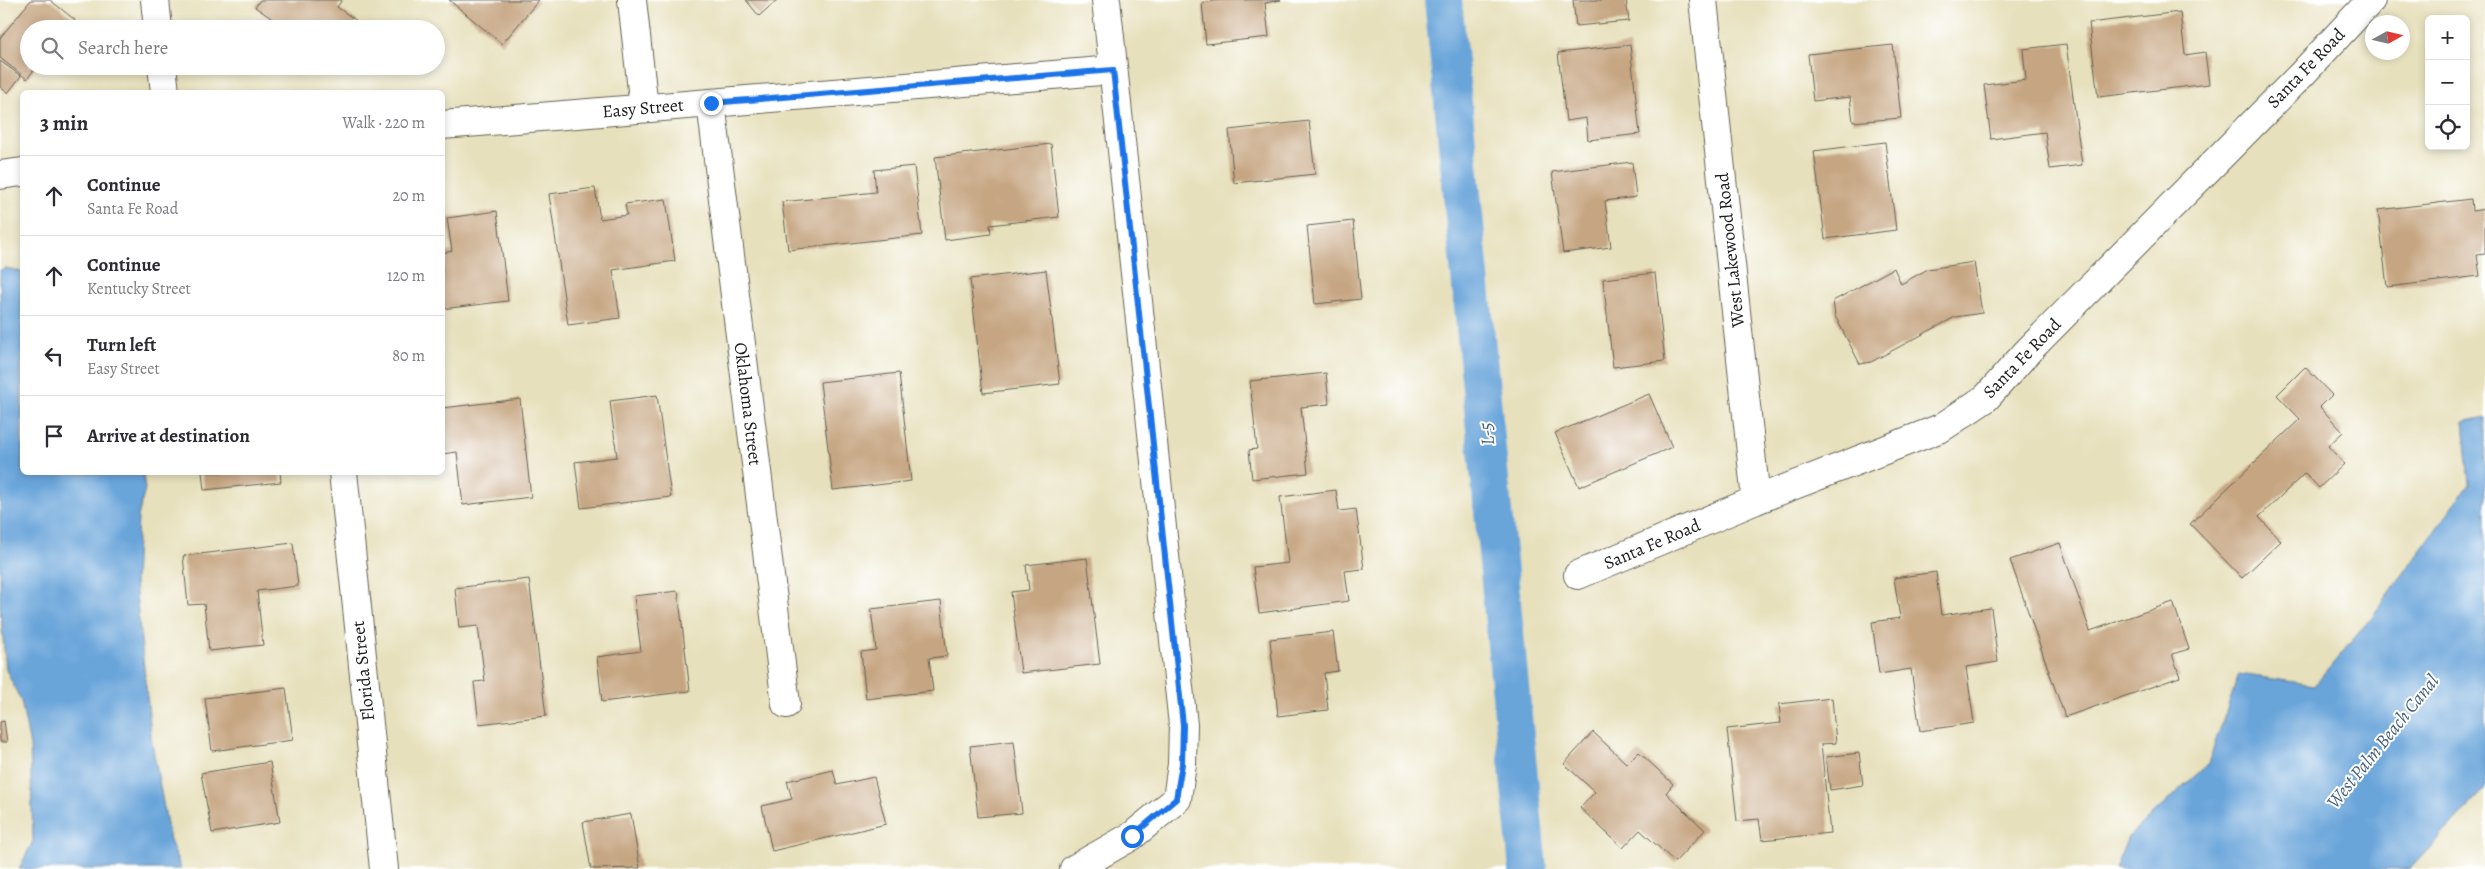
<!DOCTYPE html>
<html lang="en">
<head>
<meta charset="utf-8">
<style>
	:root { --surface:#fff; --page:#f2f2f3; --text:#2b2b33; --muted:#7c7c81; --line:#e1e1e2 }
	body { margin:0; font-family:Alegreya,serif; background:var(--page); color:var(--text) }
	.controls { position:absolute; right:15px; top:15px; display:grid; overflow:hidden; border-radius:8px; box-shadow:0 2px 8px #0003 }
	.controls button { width:45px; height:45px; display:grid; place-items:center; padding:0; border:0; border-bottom:1px solid var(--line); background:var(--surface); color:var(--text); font:25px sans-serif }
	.compass { position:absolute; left:2365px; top:15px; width:45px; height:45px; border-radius:50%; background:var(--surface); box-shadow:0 2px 8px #0003; rotate:82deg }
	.stop { position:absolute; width:15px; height:15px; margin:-11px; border:4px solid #1a73e8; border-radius:50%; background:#fff }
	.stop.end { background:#1a73e8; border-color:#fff; box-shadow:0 1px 5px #0008 }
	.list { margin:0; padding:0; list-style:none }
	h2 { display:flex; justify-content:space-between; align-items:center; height:65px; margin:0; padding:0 20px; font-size:21px }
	h2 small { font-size:16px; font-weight:400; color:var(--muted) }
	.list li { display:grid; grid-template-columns:32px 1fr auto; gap:15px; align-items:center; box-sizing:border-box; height:80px; padding:0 20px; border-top:1px solid var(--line) }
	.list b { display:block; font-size:19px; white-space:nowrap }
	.list p { margin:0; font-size:16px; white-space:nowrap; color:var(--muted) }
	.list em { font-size:16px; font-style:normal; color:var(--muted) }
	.icon { flex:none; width:28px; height:28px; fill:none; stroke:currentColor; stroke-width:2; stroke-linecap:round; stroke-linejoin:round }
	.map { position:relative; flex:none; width:2485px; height:869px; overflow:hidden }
	.search { position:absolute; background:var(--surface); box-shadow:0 2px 8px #0003; left:20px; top:20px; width:425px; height:55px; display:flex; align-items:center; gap:12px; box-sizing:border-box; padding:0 18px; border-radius:28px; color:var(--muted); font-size:19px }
	.panel { position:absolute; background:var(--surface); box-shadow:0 2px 8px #0003; left:20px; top:90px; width:425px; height:385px; border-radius:8px }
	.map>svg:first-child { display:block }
	.water { fill:#6aa5da; stroke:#43607b }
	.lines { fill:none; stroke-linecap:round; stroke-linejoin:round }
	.canal { stroke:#6aa5da; stroke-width:38 }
	.building { fill:#c6a682 }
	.minor-casing { stroke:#636154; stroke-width:30 }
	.minor { stroke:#fff; stroke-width:28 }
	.route { stroke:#1a73e8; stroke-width:6 }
	.labels { text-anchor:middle; stroke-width:4; stroke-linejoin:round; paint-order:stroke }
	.street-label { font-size:18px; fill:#1c1c1c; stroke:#fff }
	.water-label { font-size:19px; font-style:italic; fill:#43607b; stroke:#fff }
</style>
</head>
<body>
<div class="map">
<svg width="2485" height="869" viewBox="0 0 2485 869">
	<rect width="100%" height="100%" fill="#fff"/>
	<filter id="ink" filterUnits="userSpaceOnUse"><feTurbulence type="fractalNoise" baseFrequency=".02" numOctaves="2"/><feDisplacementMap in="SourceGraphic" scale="10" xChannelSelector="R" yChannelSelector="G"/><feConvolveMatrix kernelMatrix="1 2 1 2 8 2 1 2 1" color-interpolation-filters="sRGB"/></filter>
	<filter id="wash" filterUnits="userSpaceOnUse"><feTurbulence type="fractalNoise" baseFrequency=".0096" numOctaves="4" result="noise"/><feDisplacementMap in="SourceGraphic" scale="20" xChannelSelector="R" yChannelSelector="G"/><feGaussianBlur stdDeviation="1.12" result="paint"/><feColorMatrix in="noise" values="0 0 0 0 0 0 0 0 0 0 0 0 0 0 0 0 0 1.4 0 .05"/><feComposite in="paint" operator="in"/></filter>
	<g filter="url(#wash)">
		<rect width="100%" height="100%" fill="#e7e0bc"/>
		<path class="water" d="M 6,268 L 22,272 L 22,472 L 143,473 L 145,489 L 138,517 L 135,583 L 152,743 L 170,840 L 181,869 L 19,869 L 33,841 L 30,746 L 21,701 L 6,670 L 0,607 L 0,270 Z
			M 2485,417 L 2485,789 L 2410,869 L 2115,869 L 2128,837 L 2208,764 L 2239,674 L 2315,685 L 2371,618 L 2469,484 L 2463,422 Z"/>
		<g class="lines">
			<path class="canal" d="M 1443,0 L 1528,869"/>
		</g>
		<g id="blocks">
			<path class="building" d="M 31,0 L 50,0 L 75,20 L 67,29 L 29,29 L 29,66 L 37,66 L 27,79 L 0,58 L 0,38 Z
				M 260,0 L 342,0 L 337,7 L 357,21 L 352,29 L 287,29 L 255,7 Z
				M 449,0 L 539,0 L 502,44 Z
				M 746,0 L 777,0 L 759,16 Z
				M 1220,0 L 1281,0 L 1265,3 L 1269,37 L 1206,44 L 1202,3 Z
				M 1573,0 L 1626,0 L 1629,21 L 1576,26 Z
				M 2180,12 L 2185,55 L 2205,52 L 2209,84 L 2098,97 L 2089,23 Z
				M 2066,44 L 2082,165 L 2050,169 L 2045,132 L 1991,139 L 1984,85 L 2026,80 L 2023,49 Z
				M 1630,45 L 1640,134 L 1588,140 L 1586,118 L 1566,121 L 1558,53 Z
				M 1893,45 L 1901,118 L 1853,122 L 1850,97 L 1813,101 L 1808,54 Z
				M 0,61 L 21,76 L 8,93 L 0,87 Z
				M 1309,121 L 1315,174 L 1234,183 L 1229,130 Z
				M 1885,142 L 1896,230 L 1825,239 L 1814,151 Z
				M 1051,144 L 1059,217 L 990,225 L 991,234 L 945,240 L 935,157 Z
				M 1632,162 L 1636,197 L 1605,201 L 1611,247 L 1563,253 L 1552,172 Z
				M 914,166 L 922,235 L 788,250 L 782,202 L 876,192 L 874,170 Z
				M 595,188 L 600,219 L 627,215 L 625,204 L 666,199 L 675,261 L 613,270 L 620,318 L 568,325 L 549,194 Z
				M 2471,199 L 2472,211 L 2485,209 L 2485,254 L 2477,255 L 2480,276 L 2387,287 L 2378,210 Z
				M 497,211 L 508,301 L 442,309 L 442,253 L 452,251 L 447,218 Z
				M 1353,221 L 1361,299 L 1315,304 L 1307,226 Z
				M 1974,262 L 1982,313 L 1955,317 L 1871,362 L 1860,364 L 1835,316 L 1833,301 L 1894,268 L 1901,284 L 1928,269 Z
				M 1046,270 L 1060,384 L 983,393 L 970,279 Z
				M 1655,273 L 1665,361 L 1613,367 L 1603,279 Z
				M 2305,367 L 2332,395 L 2320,407 L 2343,432 L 2328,446 L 2344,464 L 2319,488 L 2305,473 L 2259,517 L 2281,541 L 2242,578 L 2190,524 L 2300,419 L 2277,395 Z
				M 899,373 L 911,481 L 833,490 L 820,382 Z
				M 1326,373 L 1329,404 L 1301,407 L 1308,473 L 1252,479 L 1249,450 L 1257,449 L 1250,381 Z
				M 1649,394 L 1672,447 L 1579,487 L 1555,433 Z
				M 657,395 L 671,497 L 581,508 L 575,462 L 617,457 L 610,401 Z
				M 520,399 L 531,497 L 463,505 L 457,452 L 442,454 L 442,408 Z
				M 202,472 L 280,472 L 281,482 L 204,490 Z
				M 1336,490 L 1339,511 L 1356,509 L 1364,569 L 1345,571 L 1349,601 L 1259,613 L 1253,567 L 1288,563 L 1280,497 Z
				M 293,543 L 298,586 L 257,591 L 263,645 L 209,651 L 204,604 L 188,605 L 183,556 Z
				M 2060,543 L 2090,631 L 2173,602 L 2189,649 L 2172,654 L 2180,677 L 2065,717 L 2010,560 Z
				M 1087,558 L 1100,664 L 1021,673 L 1011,592 L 1029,590 L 1026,565 Z
				M 1936,572 L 1941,615 L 1991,608 L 1998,662 L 1966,667 L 1974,723 L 1920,731 L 1911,669 L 1879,674 L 1872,622 L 1900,618 L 1894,578 Z
				M 529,579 L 546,716 L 479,724 L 474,682 L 485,681 L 478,626 L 459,628 L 455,588 Z
				M 678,591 L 690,691 L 602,702 L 597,657 L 641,651 L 634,596 Z
				M 941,601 L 947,656 L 929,658 L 933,691 L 866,699 L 861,652 L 876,650 L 871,609 Z
				M 1333,632 L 1338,671 L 1324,673 L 1328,710 L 1278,716 L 1270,639 Z
				M 286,688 L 293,740 L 212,751 L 205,698 Z
				M 1832,698 L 1836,743 L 1821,744 L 1830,833 L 1762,840 L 1759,819 L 1737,821 L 1727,729 L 1781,723 L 1779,704 Z
				M 4,721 L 7,742 L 0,742 L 0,722 Z
				M 1593,732 L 1627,764 L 1639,752 L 1673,784 L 1666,793 L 1705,830 L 1675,862 L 1640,830 L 1623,848 L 1580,808 L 1595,792 L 1564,764 Z
				M 1014,741 L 1022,813 L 978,817 L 970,746 Z
				M 1859,753 L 1863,785 L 1830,790 L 1826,757 Z
				M 270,762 L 280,822 L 212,833 L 201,773 Z
				M 833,770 L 837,785 L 874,777 L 886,824 L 772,851 L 762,806 L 792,799 L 787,781 Z
				M 631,814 L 640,868 L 591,869 L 583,822 Z"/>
		</g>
	</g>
	<g filter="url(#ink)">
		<use href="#blocks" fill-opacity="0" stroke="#636154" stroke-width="1"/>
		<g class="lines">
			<g class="minor-casing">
				<path id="minor" d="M 155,0 L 158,29
					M 632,0 L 644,108
					M 1703,0 L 1756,500
					M 162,66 L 165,92
					M 711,103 L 786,704
					M 442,125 L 1113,70
					M 0,175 L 22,172
					M 343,472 L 384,869
					M 1578,575 L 1756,500 L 1941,428 L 1986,398 L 2027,352 L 2303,73 L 2371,0
					M 1074,869 L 1132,836 L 1177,799 L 1182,764 L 1183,725 L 1106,0"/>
			</g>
			<use href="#minor" class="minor"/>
		</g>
	</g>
	<g class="lines" filter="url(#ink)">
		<path class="route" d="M 711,103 L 1113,70 L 1183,725 L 1182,764 L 1176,799 L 1132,836"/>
	</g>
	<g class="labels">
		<g class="street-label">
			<text transform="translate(2306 68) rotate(-46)" y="6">Santa Fe Road</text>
			<text transform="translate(643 108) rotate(-5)" y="6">Easy Street</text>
			<text transform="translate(1730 250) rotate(-96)" y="6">West Lakewood Road</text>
			<text transform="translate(2022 358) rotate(-46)" y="6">Santa Fe Road</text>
			<text transform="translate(748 404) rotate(83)" y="6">Oklahoma Street</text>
			<text transform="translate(1652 544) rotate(-23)" y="6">Santa Fe Road</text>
			<text transform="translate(363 671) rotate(-96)" y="6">Florida Street</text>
		</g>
		<g class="water-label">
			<text transform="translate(1486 434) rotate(-96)" y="7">L-5</text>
			<text transform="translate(2382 741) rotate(-51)" y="7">West Palm Beach Canal</text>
		</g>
	</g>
</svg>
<div class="controls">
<button>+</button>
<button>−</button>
<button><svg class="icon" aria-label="locate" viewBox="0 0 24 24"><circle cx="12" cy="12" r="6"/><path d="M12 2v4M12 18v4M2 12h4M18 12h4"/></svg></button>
</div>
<svg class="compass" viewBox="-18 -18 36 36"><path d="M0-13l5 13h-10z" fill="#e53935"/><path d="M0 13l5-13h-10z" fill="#7c7c81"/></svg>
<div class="stop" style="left:1132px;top:836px"></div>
<div class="stop end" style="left:711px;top:103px"></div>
<div class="search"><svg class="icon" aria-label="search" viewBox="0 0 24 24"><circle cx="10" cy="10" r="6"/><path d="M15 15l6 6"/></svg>Search here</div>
<section class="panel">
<h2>3 min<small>Walk · 220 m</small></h2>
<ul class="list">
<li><svg class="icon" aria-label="ahead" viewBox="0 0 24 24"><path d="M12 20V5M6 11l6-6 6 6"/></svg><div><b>Continue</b><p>Santa Fe Road</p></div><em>20 m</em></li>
<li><svg class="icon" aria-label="ahead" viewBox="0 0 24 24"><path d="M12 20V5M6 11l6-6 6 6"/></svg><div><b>Continue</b><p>Kentucky Street</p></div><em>120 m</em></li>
<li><svg class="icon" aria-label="left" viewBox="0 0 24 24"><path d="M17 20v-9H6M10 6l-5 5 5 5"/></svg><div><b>Turn left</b><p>Easy Street</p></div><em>80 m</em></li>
<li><svg class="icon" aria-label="arrive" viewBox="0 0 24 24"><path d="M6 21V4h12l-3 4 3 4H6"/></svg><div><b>Arrive at destination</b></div></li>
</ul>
</section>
</div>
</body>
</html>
